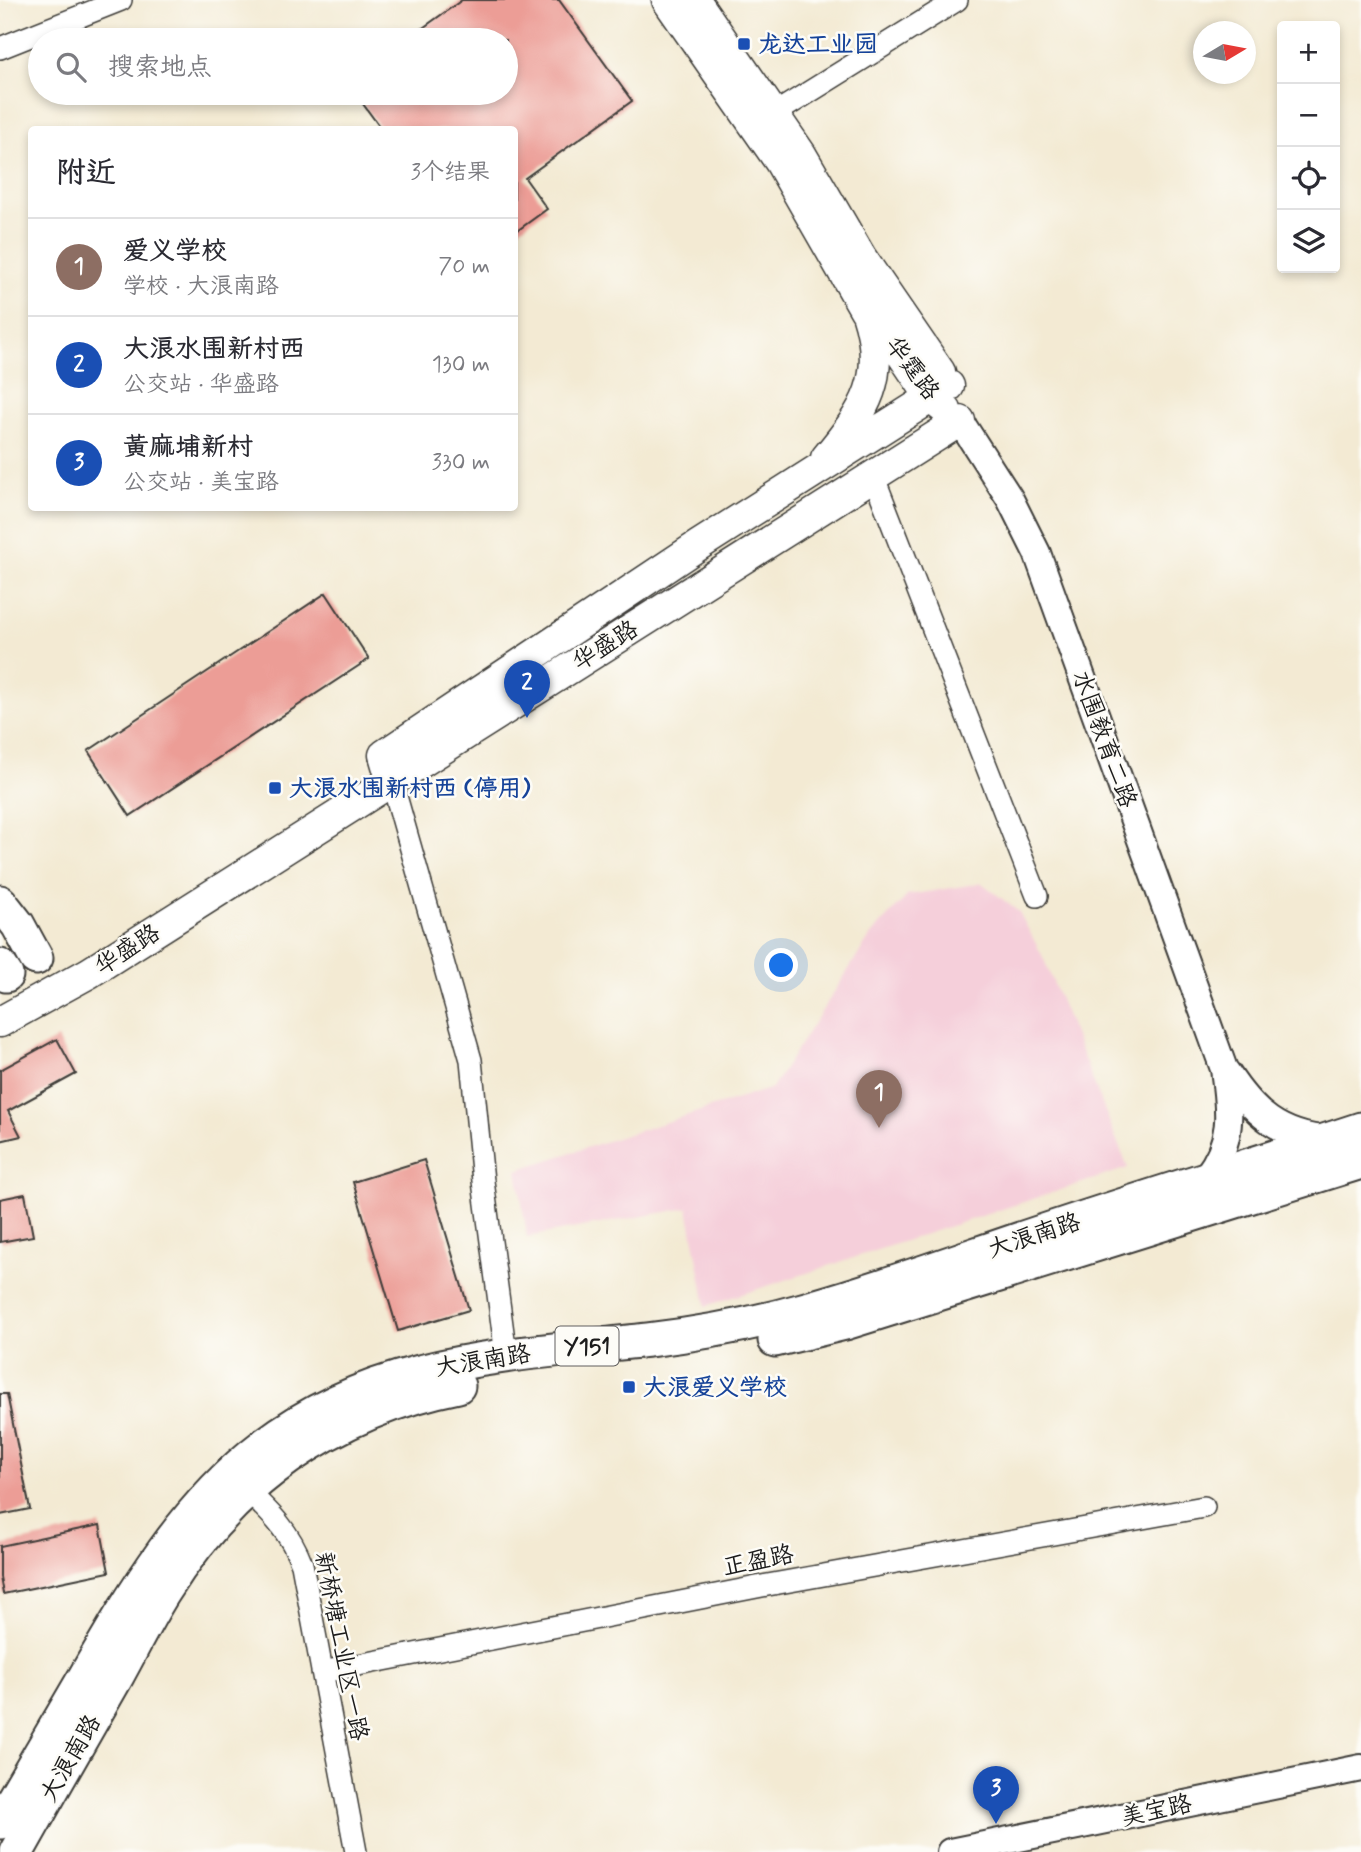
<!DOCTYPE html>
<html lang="zh">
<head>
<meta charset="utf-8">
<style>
	:root { --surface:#fff; --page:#f2f2f3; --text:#2b2b33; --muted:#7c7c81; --line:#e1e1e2; --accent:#c8321e }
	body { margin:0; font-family:Mynerve,"LXGW WenKai TC",sans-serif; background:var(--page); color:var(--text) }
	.controls { position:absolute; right:21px; top:21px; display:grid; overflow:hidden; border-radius:7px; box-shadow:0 4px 10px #0003 }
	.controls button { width:63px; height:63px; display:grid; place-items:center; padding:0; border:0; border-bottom:2px solid var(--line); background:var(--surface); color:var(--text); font:35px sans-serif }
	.compass { position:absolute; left:1193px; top:21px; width:63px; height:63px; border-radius:50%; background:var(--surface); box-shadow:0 4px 10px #0003; rotate:80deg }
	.you { position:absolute; left:782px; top:966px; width:24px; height:24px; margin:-18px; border:5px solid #fff; border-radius:50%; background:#1a73e8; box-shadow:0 0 0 10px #1a73e833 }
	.badge { display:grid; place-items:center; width:46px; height:46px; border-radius:50%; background:var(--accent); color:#fff; font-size:23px; font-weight:700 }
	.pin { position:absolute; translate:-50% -58px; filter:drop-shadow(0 2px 4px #0008) }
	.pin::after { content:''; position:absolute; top:37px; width:24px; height:21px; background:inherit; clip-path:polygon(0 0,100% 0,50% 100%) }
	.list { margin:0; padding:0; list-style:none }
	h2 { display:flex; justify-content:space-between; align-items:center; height:91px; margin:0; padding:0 28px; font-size:30px }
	h2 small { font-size:23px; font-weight:400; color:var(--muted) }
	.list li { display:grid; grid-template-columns:46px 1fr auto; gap:21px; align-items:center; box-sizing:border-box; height:98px; padding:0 28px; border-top:2px solid var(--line) }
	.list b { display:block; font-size:26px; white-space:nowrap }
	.list p { margin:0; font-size:23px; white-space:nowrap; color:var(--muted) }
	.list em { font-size:23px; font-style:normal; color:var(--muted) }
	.icon { flex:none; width:38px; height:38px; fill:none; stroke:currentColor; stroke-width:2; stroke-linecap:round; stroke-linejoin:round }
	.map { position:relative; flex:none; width:1361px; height:1852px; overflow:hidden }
	.search { position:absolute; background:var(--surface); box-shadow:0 4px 10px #0003; left:28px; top:28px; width:490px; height:77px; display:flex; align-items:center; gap:18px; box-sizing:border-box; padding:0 24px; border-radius:38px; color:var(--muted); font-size:26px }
	.panel { position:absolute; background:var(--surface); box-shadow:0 4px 10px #0003; left:28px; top:126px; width:490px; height:385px; border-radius:7px }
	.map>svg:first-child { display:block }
	.built { fill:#f5cfda }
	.building { fill:#ec9d96 }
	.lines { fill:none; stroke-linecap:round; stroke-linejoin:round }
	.minor-casing { stroke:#3c3b37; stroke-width:24 }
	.tertiary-casing { stroke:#3c3b37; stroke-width:30 }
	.secondary-casing { stroke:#3c3b37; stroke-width:33 }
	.primary-casing { stroke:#3c3b37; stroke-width:37 }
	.minor { stroke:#fff; stroke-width:21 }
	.tertiary { stroke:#fff; stroke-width:26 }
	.secondary { stroke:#fff; stroke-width:30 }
	.primary { stroke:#fff; stroke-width:33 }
	.transit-dot { fill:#1a4fb4; stroke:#fdfcf7; stroke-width:2.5 }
	.labels { text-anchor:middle; stroke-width:5; stroke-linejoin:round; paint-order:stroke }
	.shield { fill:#fdfcf7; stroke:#605f5e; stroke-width:2 }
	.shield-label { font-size:23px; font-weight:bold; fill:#1c1c1c }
	.transit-label { font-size:24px; font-weight:bold; fill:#164399; stroke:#fdfcf7; text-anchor:start }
	.street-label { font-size:24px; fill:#1c1c1c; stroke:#fdfcf7 }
</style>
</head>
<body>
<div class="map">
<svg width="1361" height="1852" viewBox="0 0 1361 1852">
	<rect width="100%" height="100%" fill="#fdfcf7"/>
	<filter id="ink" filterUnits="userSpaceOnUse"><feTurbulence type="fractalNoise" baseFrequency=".0143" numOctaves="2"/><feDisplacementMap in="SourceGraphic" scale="14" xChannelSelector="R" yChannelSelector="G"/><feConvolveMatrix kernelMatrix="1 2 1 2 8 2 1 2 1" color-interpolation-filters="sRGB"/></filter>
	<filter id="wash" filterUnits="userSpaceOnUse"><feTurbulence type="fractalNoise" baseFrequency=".00686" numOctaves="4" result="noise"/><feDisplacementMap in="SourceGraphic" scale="28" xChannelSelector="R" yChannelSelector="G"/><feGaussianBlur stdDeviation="1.57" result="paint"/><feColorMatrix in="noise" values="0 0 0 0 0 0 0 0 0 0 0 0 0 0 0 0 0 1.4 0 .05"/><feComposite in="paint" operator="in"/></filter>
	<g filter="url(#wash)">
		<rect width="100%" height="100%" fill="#f3ead3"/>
		<path class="built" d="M 982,883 L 1019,912 L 1043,957 L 1128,1168 L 706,1306 L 688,1208 L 527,1237 L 517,1170 L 772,1088 L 871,935 L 908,895 Z"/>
		<g id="blocks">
			<path class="building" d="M 462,0 L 559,0 L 632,101 L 525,178 L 547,209 L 514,233 L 514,130 L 382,130 L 355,93 L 506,93 L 506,40 L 406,40 Z
				M 326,593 L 369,659 L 130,816 L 88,751 Z
				M 57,1039 L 76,1074 L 8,1111 L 21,1136 L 0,1141 L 0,1070 Z
				M 424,1160 L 469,1310 L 398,1331 L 353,1182 Z
				M 25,1194 L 33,1236 L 0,1242 L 0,1199 Z
				M 0,1394 L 7,1394 L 30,1509 L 0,1515 Z
				M 100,1525 L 109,1572 L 3,1594 L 0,1577 L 0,1546 Z"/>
		</g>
	</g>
	<g filter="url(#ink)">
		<use href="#blocks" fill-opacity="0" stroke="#3c3b37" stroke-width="2"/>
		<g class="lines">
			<g class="minor-casing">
				<path id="minor" d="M 0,48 L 121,0
					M 774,114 L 957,0
					M 873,475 L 1037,896
					M 392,782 L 471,1060 L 483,1181 L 506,1355
					M 239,1483 C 267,1510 288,1527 302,1564 L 356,1852
					M 322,1672 L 762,1586 L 1204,1507"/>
			</g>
			<g class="tertiary-casing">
				<path id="tertiary" d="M 960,421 L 1010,499 L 1037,553 L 1224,1069 C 1230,1111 1234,1142 1206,1177
					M 1227,1073 C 1253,1113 1279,1136 1329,1140
					M 950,1852 L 1361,1768"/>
			</g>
			<g class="secondary-casing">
				<path id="secondary" d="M 667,0 L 780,162 L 865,310 L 886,331 L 932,399 L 946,410
					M 695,0 L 801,154 L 861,257 L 940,372
					M 826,458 C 866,410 888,377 867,313
					M 392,782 L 384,755 L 699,545 L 949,386
					M 0,1022 L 89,973 L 960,421"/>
			</g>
			<g class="primary-casing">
				<path id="primary" d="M 0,902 L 18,925 L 36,958
					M 0,966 L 6,975
					M 775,1340 L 845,1323 L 1361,1162
					M 0,1822 C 29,1773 57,1724 86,1675 C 134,1592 185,1505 263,1446 C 379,1357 509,1356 648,1340 C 699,1334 749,1325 799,1311 C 884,1288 968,1256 1053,1228 C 1155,1194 1258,1163 1361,1129
					M 17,1852 C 50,1793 83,1735 117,1676 C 132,1649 146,1620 163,1593 C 231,1483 332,1411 458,1386"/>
			</g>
			<use href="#minor" class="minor"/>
			<use href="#tertiary" class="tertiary"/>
			<use href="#secondary" class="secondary"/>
			<use href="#primary" class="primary"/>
		</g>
	</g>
	<g class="transit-dot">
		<rect x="737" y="37" width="14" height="14" rx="3.5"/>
		<rect x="268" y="781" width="14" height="14" rx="3.5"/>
		<rect x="622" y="1380" width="14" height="14" rx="3.5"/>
	</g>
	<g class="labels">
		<rect class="shield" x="555.5" y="1326.5" width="63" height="39" rx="5"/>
		<g class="shield-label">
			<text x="587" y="1354">Y151</text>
		</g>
		<g class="transit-label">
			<text x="758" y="52">龙达工业园</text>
			<text x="289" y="796">大浪水围新村西 (停用)</text>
			<text x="643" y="1395">大浪爱义学校</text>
		</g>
		<g class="street-label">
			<text transform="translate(913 368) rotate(53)" y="8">华霆路</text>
			<text transform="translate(605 645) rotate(-32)" y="8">华盛路</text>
			<text transform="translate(1105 739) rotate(70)" y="8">水围教育二路</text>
			<text transform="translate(127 949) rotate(-33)" y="8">华盛路</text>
			<text transform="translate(1034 1235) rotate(-18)" y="8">大浪南路</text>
			<text transform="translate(483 1360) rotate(-9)" y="8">大浪南路</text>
			<text transform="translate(758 1560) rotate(-11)" y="8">正盈路</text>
			<text transform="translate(342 1646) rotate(79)" y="8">新桥塘工业区一路</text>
			<text transform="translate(70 1758) rotate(-60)" y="8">大浪南路</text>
			<text transform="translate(1156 1810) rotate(-12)" y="8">美宝路</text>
		</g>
	</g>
</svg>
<div class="controls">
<button>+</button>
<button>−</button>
<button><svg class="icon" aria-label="locate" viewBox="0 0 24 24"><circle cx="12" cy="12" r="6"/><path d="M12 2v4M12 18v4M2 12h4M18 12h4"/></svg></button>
<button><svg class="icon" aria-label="layers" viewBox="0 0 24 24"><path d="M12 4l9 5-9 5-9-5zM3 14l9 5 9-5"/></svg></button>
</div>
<svg class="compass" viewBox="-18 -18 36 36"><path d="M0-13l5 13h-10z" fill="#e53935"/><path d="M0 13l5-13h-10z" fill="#7c7c81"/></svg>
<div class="you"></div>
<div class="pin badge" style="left:879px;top:1128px;background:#8d6e63">1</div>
<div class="pin badge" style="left:527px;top:718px;background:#1a4fb4">2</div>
<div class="pin badge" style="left:996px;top:1824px;background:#1a4fb4">3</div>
<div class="search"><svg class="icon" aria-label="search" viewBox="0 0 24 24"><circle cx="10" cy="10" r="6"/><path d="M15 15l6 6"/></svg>搜索地点</div>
<section class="panel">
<h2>附近<small>3个结果</small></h2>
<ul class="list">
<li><span class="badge" style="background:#8d6e63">1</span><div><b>爱义学校</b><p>学校 · 大浪南路</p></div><em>70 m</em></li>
<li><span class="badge" style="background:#1a4fb4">2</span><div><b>大浪水围新村西</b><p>公交站 · 华盛路</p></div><em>130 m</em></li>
<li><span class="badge" style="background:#1a4fb4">3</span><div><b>黄麻埔新村</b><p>公交站 · 美宝路</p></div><em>330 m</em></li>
</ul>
</section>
</div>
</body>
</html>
